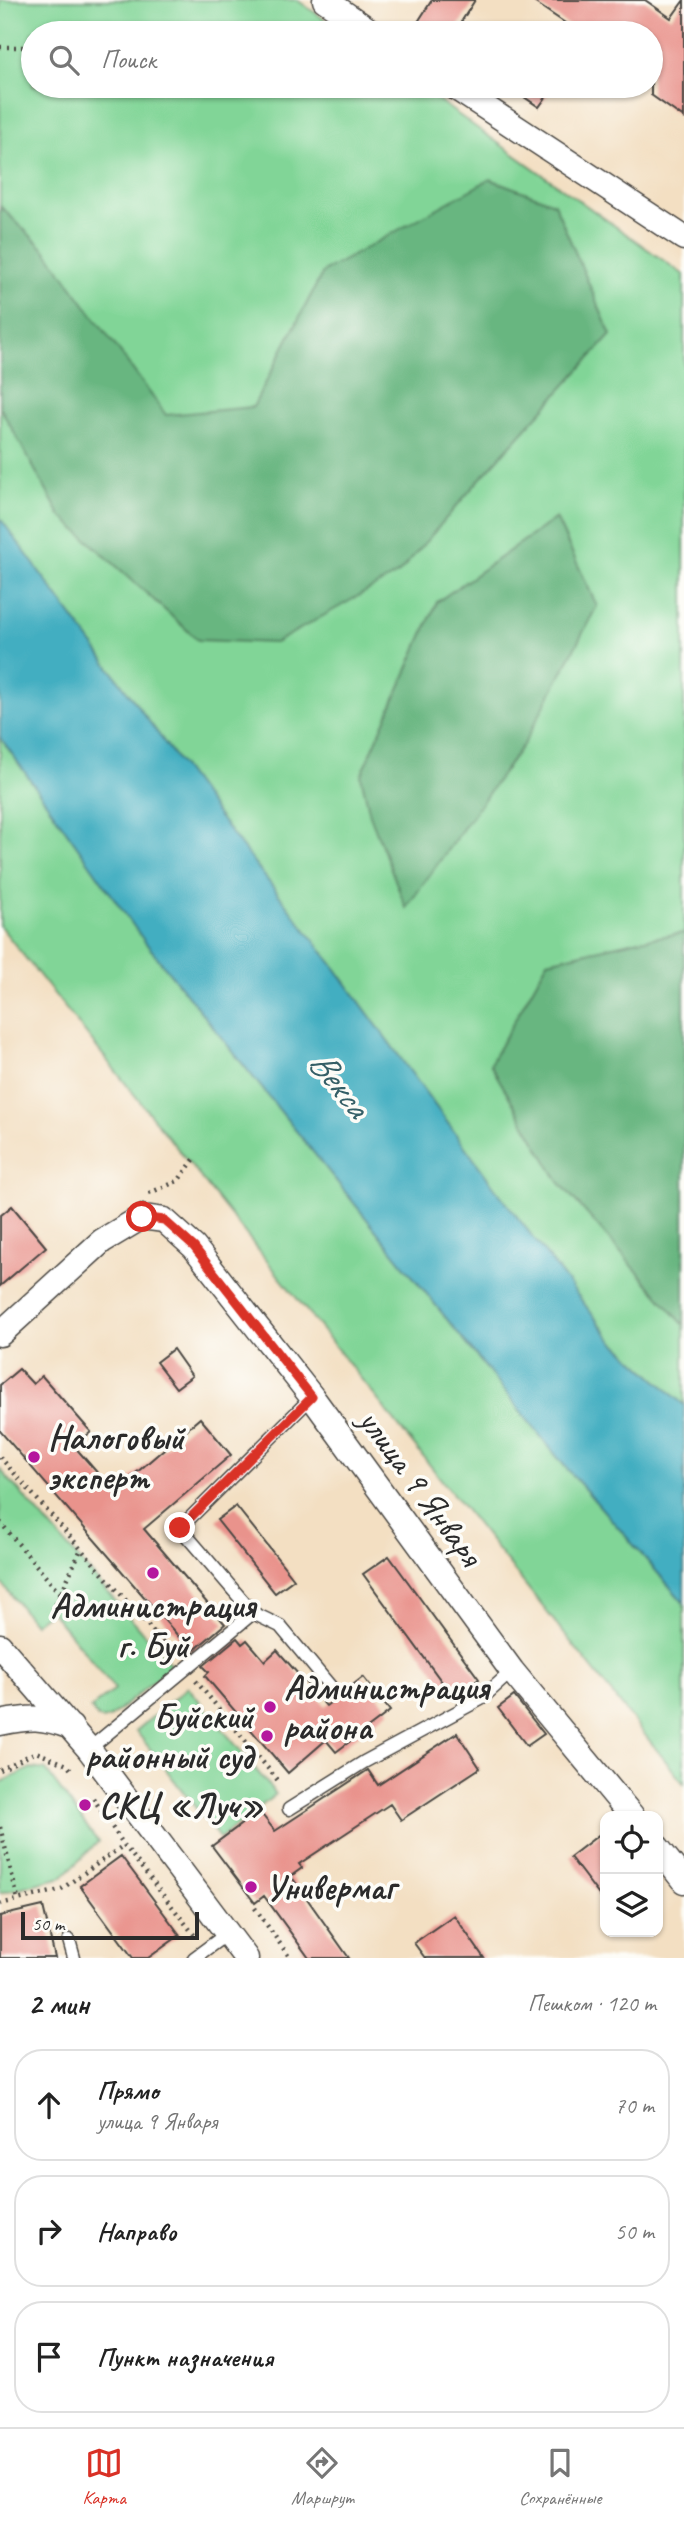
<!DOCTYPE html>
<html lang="ru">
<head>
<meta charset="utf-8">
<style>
	:root { --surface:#fff; --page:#f6f6f6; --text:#222; --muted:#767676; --line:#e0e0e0; --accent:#d93025 }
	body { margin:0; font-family:Caveat,sans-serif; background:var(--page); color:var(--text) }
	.controls { position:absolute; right:21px; bottom:21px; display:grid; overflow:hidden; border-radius:14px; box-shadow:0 2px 5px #0004 }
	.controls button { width:63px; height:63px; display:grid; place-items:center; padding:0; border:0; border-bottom:2px solid var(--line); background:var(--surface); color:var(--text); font:35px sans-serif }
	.scale { position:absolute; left:21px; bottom:18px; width:178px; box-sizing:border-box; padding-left:7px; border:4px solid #2b2b2b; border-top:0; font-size:19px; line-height:24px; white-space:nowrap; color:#2b2b2b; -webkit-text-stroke:5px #fdfcf7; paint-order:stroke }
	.stop { position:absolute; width:21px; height:21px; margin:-16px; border:5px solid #d93025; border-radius:50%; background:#fff }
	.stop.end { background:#d93025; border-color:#fff; box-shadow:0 2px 7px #0008 }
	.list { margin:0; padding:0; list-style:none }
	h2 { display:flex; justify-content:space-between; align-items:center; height:91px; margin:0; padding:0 28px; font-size:30px }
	h2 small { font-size:23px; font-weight:400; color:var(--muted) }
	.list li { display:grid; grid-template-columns:46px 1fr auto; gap:21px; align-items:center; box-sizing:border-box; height:112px; margin:0 14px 14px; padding:0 14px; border:2px solid var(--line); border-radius:28px }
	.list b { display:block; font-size:26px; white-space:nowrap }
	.list p { margin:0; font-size:23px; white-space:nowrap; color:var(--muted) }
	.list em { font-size:23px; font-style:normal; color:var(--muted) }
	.icon { flex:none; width:38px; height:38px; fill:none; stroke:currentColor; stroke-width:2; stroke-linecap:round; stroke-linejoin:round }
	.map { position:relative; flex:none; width:684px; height:1958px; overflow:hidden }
	.search { position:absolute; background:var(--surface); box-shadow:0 2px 5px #0004; left:21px; right:21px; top:21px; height:77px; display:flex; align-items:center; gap:18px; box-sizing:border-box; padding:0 24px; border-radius:38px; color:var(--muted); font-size:26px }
	.sheet { height:469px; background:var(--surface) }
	nav { display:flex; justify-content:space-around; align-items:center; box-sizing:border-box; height:98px; border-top:2px solid var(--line); background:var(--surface); font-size:19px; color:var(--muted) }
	nav a { display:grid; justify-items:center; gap:4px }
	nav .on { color:var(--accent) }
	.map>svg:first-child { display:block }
	.green { fill:#81d597; stroke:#568061; stroke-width:2 }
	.forest { fill:#68b680; stroke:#4a7056; stroke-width:2 }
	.water { fill:#43aec1; stroke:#376c76; stroke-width:2 }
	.building { fill:#e9938c }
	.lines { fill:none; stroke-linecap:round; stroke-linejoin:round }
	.lane-casing { stroke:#494642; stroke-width:15 }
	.street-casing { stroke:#494642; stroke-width:27 }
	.path { stroke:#494642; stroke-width:4.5; stroke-dasharray:2 5; stroke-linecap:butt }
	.lane { stroke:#fff; stroke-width:12 }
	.street { stroke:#fff; stroke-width:24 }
	.route { stroke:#d93025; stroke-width:9 }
	.poi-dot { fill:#b5179e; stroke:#fdfcf7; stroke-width:2.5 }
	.labels { text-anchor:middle; stroke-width:7; stroke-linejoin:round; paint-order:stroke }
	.poi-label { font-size:35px; font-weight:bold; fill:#2b2b2b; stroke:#fdfcf7; text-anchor:start }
	.street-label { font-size:35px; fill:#2b2b2b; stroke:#fdfcf7 }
	.water-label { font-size:37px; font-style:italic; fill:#355f67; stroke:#fdfcf7 }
</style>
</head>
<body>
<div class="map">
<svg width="684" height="1958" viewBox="0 0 684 1958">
	<rect width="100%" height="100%" fill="#fdfcf7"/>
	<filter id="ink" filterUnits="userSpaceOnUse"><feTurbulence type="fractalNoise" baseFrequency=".0143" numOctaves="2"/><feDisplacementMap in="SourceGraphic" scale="14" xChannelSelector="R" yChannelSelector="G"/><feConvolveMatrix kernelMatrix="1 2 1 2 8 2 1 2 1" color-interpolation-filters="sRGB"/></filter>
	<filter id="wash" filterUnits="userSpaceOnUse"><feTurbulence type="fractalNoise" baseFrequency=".00686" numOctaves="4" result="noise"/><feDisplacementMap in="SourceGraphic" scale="28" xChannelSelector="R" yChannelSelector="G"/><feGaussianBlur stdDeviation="1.57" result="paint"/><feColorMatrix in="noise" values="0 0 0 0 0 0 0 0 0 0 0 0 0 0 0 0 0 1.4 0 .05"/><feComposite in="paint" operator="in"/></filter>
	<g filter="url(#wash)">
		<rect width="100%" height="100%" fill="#f3dfc2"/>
		<path class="green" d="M 0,0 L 297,0 L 344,33 L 33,33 L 33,86 L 418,86 L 684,275 L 684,1405 L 612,1340 L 495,1188 L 332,964 L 219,817 L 0,518 Z
			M 0,737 L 145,942 L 563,1464 L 684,1603 L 684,1784 L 0,926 Z
			M 0,1469 L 172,1666 L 111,1717 L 103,1720 L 97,1717 L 90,1709 L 115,1689 L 51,1611 L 34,1624 L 0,1581 Z
			M 188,1687 L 276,1794 L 220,1839 L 136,1731 Z
			M 31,1768 L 46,1770 L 98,1842 L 62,1877 L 0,1893 L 0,1783 Z"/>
		<path class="forest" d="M 490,179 L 554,203 L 611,335 L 479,480 L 399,573 L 275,643 L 198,640 L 60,515 L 0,407 L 0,206 L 46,251 L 166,415 L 253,407 L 323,272 Z
			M 556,518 L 597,606 L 525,742 L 406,908 L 370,815 L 361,776 L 437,602 Z
			M 684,933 L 684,1325 L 559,1182 L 490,1064 L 548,961 L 639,940 Z"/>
		<path class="water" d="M 0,518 L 219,817 L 332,964 L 495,1188 L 612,1340 L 684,1405 L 684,1603 L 563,1464 L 145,942 L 0,737 Z"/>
		<g id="blocks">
			<path class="building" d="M 432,0 L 475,0 L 454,33 L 428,33 L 416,25 Z
				M 531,0 L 645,0 L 671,18 L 684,0 L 684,118 L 651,95 L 651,33 L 580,33 Z
				M 508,86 L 554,86 L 539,107 Z
				M 12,1206 L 46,1247 L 0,1286 L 0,1216 Z
				M 173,1349 L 192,1376 L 176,1388 L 156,1362 Z
				M 19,1369 L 33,1384 L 42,1376 L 91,1432 L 74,1446 L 114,1492 L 200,1418 L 231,1455 L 144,1529 L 225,1624 L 192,1652 L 0,1431 L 0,1385 Z
				M 236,1506 L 294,1579 L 275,1593 L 217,1520 Z
				M 389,1556 L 479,1679 L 453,1697 L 363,1574 Z
				M 237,1638 L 242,1644 L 247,1640 L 265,1661 L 277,1650 L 326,1706 L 363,1677 L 390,1711 L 336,1752 L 326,1740 L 288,1773 L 205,1676 L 209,1672 L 203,1666 Z
				M 514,1696 L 544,1734 L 527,1746 L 498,1708 Z
				M 457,1733 L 480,1768 L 401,1820 L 390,1804 L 299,1864 L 302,1868 L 291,1876 L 349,1958 L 309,1958 L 264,1896 L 255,1903 L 212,1846 L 259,1811 L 275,1831 L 368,1770 L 378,1785 Z
				M 605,1830 L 605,1903 L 570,1857 Z
				M 121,1856 L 180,1935 L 148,1958 L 133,1958 L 80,1886 Z
				M 43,1906 L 55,1958 L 0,1958 L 0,1916 Z
				M 454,1915 L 484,1958 L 425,1958 L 414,1943 Z"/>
		</g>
	</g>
	<g filter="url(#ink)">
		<use href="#blocks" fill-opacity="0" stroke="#494642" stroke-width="2"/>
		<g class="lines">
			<g class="lane-casing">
				<path id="lane" d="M 312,1397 L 180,1528 L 253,1613 L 280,1626 L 330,1686
					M 89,1749 L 253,1613
					M 289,1809 L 364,1762 L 481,1699 L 512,1671
					M 69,1940 L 74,1958
					M 194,1958 L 228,1933"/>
			</g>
			<g class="street-casing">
				<path id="street" d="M 325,0 L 373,33
					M 453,86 L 684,238
					M 0,1334 L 102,1241 L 142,1217 L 164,1220 L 194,1247 L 312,1397 L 512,1671 L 632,1816
					M 0,1646 L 89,1749 L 246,1958
					M 0,1723 C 31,1717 41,1716 71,1727
					M 658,1848 L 684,1881"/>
			</g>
			<path class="path" d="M 0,47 L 33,47
				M 149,1193 L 178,1181 L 196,1157
				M 0,1457 L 175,1656
				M 0,1522 L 61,1595
				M 53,1611 L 81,1549
				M 196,1681 L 280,1783
				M 0,1770 L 36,1752 L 67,1765 L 73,1772
				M 93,1798 L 124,1845
				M 0,1827 L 18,1899
				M 0,1904 L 60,1890 L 124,1845 L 195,1936
				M 255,1908 L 290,1958"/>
			<use href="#lane" class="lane"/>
			<use href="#street" class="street"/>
		</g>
	</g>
	<g class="lines" filter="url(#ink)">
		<path class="route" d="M 142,1217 L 164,1220 L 194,1247 L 312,1397 L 180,1528"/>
	</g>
	<g class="poi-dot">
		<circle cx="34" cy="1457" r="7"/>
		<circle cx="153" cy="1573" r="7"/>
		<circle cx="270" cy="1707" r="7"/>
		<circle cx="267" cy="1736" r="7"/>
		<circle cx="85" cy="1805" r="7"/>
		<circle cx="251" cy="1887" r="7"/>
	</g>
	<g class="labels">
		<g class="poi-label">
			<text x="48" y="1449">Налоговый<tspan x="48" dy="40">эксперт</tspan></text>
			<text x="153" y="1617" text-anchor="middle">Администрация<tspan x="153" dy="40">г. Буй</tspan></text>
			<text x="284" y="1699">Администрация<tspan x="284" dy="40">района</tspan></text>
			<text x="253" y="1728" text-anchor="end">Буйский<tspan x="253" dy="40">районный суд</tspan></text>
			<text x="99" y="1817">СКЦ «Луч»</text>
			<text x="265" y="1899">Универмаг</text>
		</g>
		<g class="street-label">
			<text transform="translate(421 1487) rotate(54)" y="12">улица 9 Января</text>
		</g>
		<g class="water-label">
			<text transform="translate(340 1083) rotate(52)" y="13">Векса</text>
		</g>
	</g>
</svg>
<div class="controls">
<button><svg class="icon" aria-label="locate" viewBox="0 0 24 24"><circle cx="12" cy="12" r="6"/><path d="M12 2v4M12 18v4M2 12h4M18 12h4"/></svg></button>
<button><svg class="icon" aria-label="layers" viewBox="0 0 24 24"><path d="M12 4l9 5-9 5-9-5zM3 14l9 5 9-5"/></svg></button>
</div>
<div class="scale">50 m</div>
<div class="stop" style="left:142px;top:1217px"></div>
<div class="stop end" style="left:180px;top:1528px"></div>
<div class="search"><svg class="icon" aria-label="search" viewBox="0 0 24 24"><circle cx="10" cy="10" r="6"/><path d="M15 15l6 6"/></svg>Поиск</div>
</div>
<section class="sheet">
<h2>2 мин<small>Пешком · 120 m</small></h2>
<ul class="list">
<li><svg class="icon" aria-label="ahead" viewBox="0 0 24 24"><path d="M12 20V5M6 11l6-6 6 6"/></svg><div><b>Прямо</b><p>улица 9 Января</p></div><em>70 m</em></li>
<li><svg class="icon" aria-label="right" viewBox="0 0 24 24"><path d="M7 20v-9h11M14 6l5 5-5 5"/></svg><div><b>Направо</b></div><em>50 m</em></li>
<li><svg class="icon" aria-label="arrive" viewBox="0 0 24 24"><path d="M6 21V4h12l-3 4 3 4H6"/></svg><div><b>Пункт назначения</b></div></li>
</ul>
</section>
<nav>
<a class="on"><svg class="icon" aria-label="map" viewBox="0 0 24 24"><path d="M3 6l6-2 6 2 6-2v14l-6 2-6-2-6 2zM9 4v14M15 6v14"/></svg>Карта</a>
<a><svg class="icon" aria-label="directions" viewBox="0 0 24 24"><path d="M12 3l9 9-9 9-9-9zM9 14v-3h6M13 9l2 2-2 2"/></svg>Маршрут</a>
<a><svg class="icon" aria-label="saved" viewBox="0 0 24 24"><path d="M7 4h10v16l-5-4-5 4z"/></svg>Сохранённые</a>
</nav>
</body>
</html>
